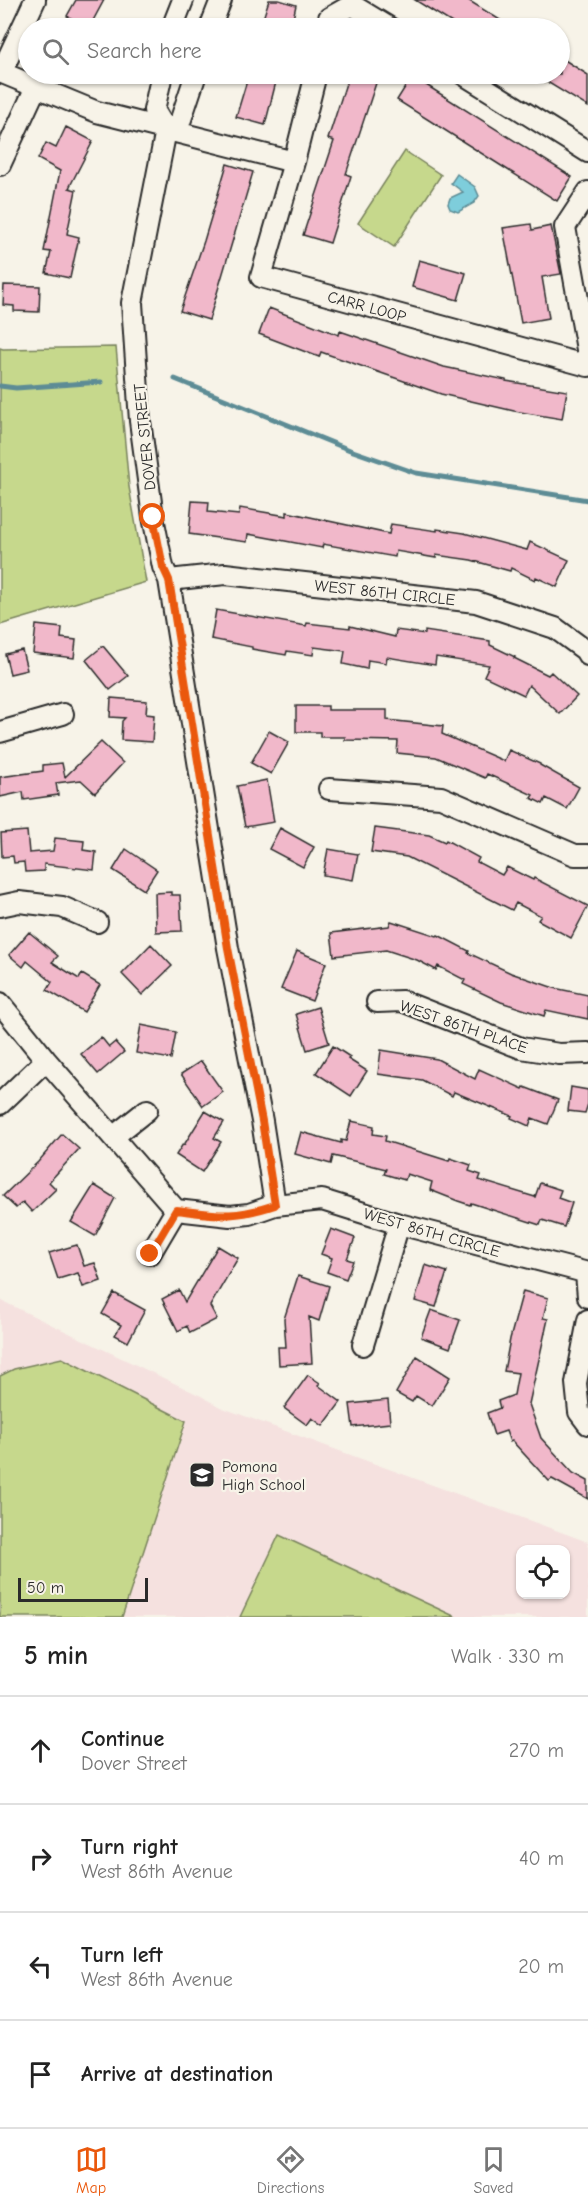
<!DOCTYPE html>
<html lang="en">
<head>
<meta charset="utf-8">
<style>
	:root { --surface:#fff; --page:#f2f2f2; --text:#222; --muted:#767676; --line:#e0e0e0; --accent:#ea580c }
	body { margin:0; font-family:"Comic Neue",sans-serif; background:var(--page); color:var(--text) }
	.controls { position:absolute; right:18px; bottom:18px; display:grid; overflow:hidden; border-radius:12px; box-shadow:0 2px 4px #0004 }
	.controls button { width:54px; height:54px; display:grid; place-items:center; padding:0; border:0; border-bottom:2px solid var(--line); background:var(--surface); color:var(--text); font:30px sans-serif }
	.scale { position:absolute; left:18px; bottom:15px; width:130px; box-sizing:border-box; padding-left:6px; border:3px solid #2b2b2b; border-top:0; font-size:16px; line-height:21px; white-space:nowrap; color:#2b2b2b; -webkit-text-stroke:4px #f7f3e8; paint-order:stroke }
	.stop { position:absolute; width:18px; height:18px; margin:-14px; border:4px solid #ea580c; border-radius:50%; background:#fff }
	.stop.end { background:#ea580c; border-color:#fff; box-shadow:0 2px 6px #0008 }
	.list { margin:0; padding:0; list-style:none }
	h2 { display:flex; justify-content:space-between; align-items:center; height:78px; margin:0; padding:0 24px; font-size:26px }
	h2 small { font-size:20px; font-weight:400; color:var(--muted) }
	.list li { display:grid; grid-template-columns:39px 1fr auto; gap:18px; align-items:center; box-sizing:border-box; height:108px; padding:0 24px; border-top:2px solid var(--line) }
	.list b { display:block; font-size:22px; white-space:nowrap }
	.list p { margin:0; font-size:20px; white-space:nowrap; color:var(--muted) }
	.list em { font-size:20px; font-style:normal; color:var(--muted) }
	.icon { flex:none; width:33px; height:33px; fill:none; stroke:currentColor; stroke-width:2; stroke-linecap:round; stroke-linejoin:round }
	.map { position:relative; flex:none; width:588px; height:1617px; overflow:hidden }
	.search { position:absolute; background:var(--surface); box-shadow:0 2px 4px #0004; left:18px; right:18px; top:18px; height:66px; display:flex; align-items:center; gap:15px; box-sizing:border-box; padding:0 21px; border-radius:33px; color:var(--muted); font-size:22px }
	.sheet { height:510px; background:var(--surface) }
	nav { display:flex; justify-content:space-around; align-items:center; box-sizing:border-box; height:84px; border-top:2px solid var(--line); background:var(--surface); font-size:16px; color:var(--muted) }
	nav a { display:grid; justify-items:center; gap:3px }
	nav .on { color:var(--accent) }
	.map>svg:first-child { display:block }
	.built { fill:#f5e1df; fill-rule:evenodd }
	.green { fill:#c6d88c; stroke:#78825c; stroke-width:1.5 }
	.water { fill:#7ecddb; stroke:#5d8c95; stroke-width:1.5 }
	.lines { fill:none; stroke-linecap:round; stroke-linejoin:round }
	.stream { stroke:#5d8c95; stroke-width:5 }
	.building { fill:#f1b8ca; stroke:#2b2b2b; stroke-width:1.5 }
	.minor-casing { stroke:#2b2b2b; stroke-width:24 }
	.minor { stroke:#f7f3e8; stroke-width:20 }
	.route { stroke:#ea580c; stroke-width:8 }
	.labels { text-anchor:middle; stroke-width:4.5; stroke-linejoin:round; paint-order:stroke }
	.street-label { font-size:16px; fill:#2b2b2b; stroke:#f7f3e8 }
	.poi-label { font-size:16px; fill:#2b2b2b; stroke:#f7f3e8; text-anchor:start }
</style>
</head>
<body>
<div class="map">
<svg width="588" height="1617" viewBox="0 0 588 1617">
	<rect width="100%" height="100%" fill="#f7f3e8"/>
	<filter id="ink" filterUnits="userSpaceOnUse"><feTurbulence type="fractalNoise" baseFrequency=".0167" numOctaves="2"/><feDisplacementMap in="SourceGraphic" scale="12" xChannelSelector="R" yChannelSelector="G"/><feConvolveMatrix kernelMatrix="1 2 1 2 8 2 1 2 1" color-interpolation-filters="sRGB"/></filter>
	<g filter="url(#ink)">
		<path class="built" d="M 0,1300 L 201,1396 L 220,1407 L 588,1542 L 588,1617 L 0,1617 ZM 520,1550 L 566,1550 L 566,1594 L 520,1594 Z"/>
		<path class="green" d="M 405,151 L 441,175 L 394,247 L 358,223 Z
			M 116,347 L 129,487 L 146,582 L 0,625 L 0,348 L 3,349 Z
			M 62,1358 L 186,1421 L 122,1617 L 0,1617 L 0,1376 L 14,1369 Z
			M 279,1535 L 456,1617 L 240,1617 Z"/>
		<path class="water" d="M 457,174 L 475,187 L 479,196 L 474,203 L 458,212 L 450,209 L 448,204 L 450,198 L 463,192 L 451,183 Z"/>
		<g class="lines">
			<path class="stream" d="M 175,379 L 350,450 L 416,473 L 588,500
				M 0,386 L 16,388 L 101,382"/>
		</g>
		<path class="building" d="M 76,0 L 104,0 L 89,28 L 67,16 Z
			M 269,0 L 279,0 L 296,5 L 291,28 L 260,28 Z
			M 415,0 L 468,0 L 513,28 L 460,28 Z
			M 560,57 L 588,75 L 588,107 L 534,74 L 560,74 Z
			M 249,74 L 278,74 L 265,125 L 236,117 Z
			M 349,74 L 379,74 L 346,174 L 351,176 L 330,243 L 303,235 L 334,141 L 328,139 Z
			M 412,76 L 572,177 L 557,201 L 397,100 Z
			M 66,127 L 93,141 L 69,188 L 76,190 L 67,234 L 79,237 L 70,278 L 46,273 L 51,252 L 44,251 L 60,171 L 38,159 L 46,143 L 56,148 Z
			M 227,164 L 253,172 L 209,320 L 180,311 L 204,241 Z
			M 531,224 L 532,230 L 551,226 L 561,274 L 542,277 L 549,318 L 521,323 L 503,228 Z
			M 419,260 L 466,273 L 458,300 L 412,287 Z
			M 4,285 L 40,286 L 39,312 L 14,311 L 14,306 L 3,305 Z
			M 269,308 L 339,335 L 340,331 L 444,367 L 506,380 L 506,381 L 567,391 L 562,419 L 514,411 L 441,394 L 321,352 L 319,357 L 259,334 Z
			M 192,501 L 209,502 L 208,512 L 239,515 L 240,508 L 287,516 L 287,512 L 389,534 L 391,524 L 437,531 L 437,529 L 464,533 L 527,550 L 530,542 L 569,560 L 557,587 L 536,577 L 535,580 L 511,568 L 510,571 L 471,560 L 436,555 L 436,558 L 396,551 L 395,557 L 323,544 L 322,548 L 248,534 L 247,542 L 189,534 Z
			M 216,610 L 306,626 L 307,623 L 350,628 L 350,626 L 395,637 L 396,630 L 425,634 L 425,631 L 490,641 L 490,645 L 515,657 L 514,658 L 548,675 L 551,672 L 577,696 L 560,714 L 529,685 L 524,695 L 484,676 L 489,665 L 436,657 L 435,665 L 387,657 L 386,663 L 368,660 L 367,669 L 343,664 L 345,651 L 314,647 L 313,655 L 287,651 L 286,655 L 252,649 L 252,647 L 211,639 Z
			M 36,625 L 62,628 L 61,638 L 76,640 L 74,658 L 33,653 Z
			M 103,646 L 128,676 L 110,690 L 86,660 Z
			M 22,650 L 27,670 L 10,674 L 5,654 Z
			M 111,698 L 147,701 L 146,714 L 154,715 L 152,742 L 121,740 L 122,721 L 125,718 L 110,717 Z
			M 296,706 L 328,706 L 328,710 L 387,710 L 387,720 L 443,726 L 442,734 L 504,761 L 509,750 L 540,764 L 540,765 L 579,787 L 567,809 L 546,798 L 543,804 L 531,798 L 533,795 L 487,774 L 485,778 L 436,757 L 397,753 L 398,741 L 345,740 L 345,737 L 320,737 L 320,732 L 296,732 Z
			M 269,731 L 289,742 L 271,774 L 251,763 Z
			M 101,742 L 123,763 L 95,793 L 81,780 L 56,783 L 58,795 L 24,800 L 23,792 L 0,797 L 0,777 L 43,771 L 43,765 L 62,763 L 65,777 Z
			M 267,780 L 274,822 L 245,827 L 237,786 Z
			M 280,828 L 314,847 L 303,867 L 269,849 Z
			M 375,828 L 429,835 L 445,842 L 446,840 L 479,858 L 477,862 L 502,875 L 507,867 L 533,880 L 534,878 L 588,906 L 571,938 L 538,920 L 541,916 L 516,903 L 512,910 L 407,857 L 371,852 Z
			M 27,831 L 29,853 L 53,851 L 55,838 L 84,841 L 83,850 L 96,852 L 94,870 L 44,864 L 44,871 L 25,872 L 24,862 L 14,863 L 13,856 L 2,857 L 1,833 Z
			M 126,849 L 157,870 L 144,890 L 113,870 Z
			M 328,849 L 358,854 L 353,880 L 323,875 Z
			M 171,892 L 171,895 L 180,895 L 182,931 L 156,932 L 155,893 Z
			M 391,921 L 437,936 L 438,935 L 469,951 L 468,953 L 511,973 L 554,988 L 588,995 L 588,1019 L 546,1010 L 544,1016 L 501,1002 L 463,984 L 465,980 L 438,966 L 436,970 L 417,960 L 386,950 L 334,956 L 331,933 L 389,926 Z
			M 29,932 L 58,956 L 52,962 L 79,979 L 82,974 L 100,985 L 84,1012 L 47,990 L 52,982 L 27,961 L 23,967 L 9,955 Z
			M 151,944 L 172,966 L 142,995 L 122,974 Z
			M 297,951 L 326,963 L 312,1001 L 281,989 Z
			M 318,1007 L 329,1043 L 307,1050 L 296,1014 Z
			M 141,1025 L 176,1032 L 171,1059 L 136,1053 Z
			M 101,1037 L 109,1047 L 115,1042 L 124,1052 L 98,1074 L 81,1054 Z
			M 333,1046 L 350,1057 L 348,1059 L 367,1071 L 351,1096 L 316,1073 Z
			M 381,1050 L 437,1059 L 475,1079 L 479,1069 L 523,1089 L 524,1087 L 558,1100 L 548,1124 L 532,1118 L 529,1126 L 511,1118 L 512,1116 L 454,1092 L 452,1096 L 422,1080 L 378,1074 Z
			M 201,1061 L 223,1092 L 203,1106 L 181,1074 Z
			M 571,1087 L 588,1090 L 588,1104 L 585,1113 L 568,1111 Z
			M 205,1111 L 224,1122 L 214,1138 L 221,1142 L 202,1172 L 176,1155 L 183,1144 L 184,1145 Z
			M 351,1121 L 374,1126 L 373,1134 L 386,1136 L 385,1141 L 449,1161 L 450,1158 L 471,1165 L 469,1171 L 481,1175 L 479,1180 L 535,1197 L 540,1183 L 561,1190 L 558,1198 L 572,1203 L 564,1227 L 542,1220 L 540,1225 L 471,1203 L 470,1205 L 458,1201 L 430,1190 L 432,1182 L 407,1174 L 405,1180 L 384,1174 L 386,1169 L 366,1164 L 333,1156 L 331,1164 L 295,1154 L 301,1132 L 341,1143 L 341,1140 L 346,1141 Z
			M 62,1134 L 79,1149 L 49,1182 L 56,1189 L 32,1212 L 23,1202 L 16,1208 L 3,1196 L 38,1162 Z
			M 94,1185 L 115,1198 L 95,1236 L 71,1222 Z
			M 331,1229 L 355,1238 L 347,1259 L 353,1261 L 346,1279 L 327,1272 L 332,1258 L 321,1254 Z
			M 77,1245 L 84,1266 L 95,1263 L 101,1281 L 83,1287 L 78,1273 L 58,1279 L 49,1253 Z
			M 218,1246 L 238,1258 L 210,1306 L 217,1319 L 190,1333 L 187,1326 L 178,1331 L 162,1299 L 179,1290 L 185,1302 Z
			M 425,1265 L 447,1272 L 436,1307 L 415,1301 Z
			M 298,1276 L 329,1286 L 319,1321 L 309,1317 L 312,1363 L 279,1365 L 278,1347 L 286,1347 L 284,1319 Z
			M 523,1291 L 548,1298 L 543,1318 L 548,1319 L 529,1404 L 541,1438 L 573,1473 L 588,1481 L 588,1499 L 552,1479 L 549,1481 L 512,1441 L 510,1442 L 506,1431 L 494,1435 L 487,1413 L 500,1408 L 498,1401 L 514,1395 L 518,1373 L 504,1371 L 510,1339 Z
			M 114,1293 L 145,1310 L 128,1342 L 115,1335 L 121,1325 L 102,1314 Z
			M 431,1310 L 460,1320 L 450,1348 L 421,1337 Z
			M 417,1356 L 450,1377 L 432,1406 L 416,1396 L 412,1402 L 396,1393 Z
			M 308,1375 L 320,1383 L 318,1385 L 341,1402 L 323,1426 L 312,1418 L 307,1425 L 284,1408 Z
			M 388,1400 L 390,1423 L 353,1427 L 350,1404 Z"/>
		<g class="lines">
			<g class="minor-casing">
				<path id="minor" d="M 172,28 L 183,0
					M 210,28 L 221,0
					M 327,28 L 329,18 L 352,5 L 390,28
					M 0,72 L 97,112 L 294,162
					M 1,73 L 35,0
					M 162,74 L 154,110 L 166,130 L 132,303 L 140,421 L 153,517 L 163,567 L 169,580 L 228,948 L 262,1121 L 275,1205
					M 316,74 L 294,162 L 261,277 L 588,366
					M 463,74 L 588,152
					M 166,130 L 180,122 L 196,74
					M 0,165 L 36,87
					M 588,192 L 565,227 L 588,355
					M 169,580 L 225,574 L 476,602 L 555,628 L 585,650 L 588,655
					M 0,732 L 63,714
					M 329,789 L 441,797 L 575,855 L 588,855
					M 0,906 L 19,902 L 62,907 L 97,922
					M 377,1002 L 402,1001 L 521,1048 L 559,1054 L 588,1053
					M 0,1003 L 46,1060 L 176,1210 L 230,1216 L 249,1214 L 275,1205 L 322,1200 L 399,1224 L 588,1273
					M 0,1104 L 46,1060
					M 113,1137 L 147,1110
					M 150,1254 L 176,1210
					M 586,1274 L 588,1297
					M 588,1320 L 576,1383 L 579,1412 L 588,1424
					M 363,1345 L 399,1224"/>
			</g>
			<use href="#minor" class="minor"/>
		</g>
	</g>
	<g class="lines" filter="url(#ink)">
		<path class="route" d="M 150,1254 L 176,1210 C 218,1215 233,1219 275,1205 L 262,1121 L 228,948 L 169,580 L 163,567 L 153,517"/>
	</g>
	<defs>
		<g id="school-square" transform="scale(1.35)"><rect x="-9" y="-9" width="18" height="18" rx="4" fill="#2b2b2b" stroke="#f7f3e8"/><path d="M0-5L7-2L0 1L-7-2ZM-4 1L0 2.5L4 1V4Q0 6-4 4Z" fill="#fff"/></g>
	</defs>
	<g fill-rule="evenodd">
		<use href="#school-square" x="202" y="1475"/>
	</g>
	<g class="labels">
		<g class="street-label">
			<text transform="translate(367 306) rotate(15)" y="6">CARR LOOP</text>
			<text transform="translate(144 437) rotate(-96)" y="6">DOVER STREET</text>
			<text transform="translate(385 592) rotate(6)" y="6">WEST 86TH CIRCLE</text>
			<text transform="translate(464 1026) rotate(19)" y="6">WEST 86TH PLACE</text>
			<text transform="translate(432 1232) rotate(16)" y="6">WEST 86TH CIRCLE</text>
		</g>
		<g class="poi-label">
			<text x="222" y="1472">Pomona<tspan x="222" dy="18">High School</tspan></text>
		</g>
	</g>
</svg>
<div class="controls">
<button><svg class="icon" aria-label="locate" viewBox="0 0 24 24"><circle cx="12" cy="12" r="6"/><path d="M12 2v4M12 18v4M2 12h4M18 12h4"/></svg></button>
</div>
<div class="scale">50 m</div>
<div class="stop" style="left:153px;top:517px"></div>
<div class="stop end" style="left:150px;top:1254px"></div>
<div class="search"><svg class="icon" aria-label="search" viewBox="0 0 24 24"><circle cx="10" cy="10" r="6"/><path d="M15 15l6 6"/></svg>Search here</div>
</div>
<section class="sheet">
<h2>5 min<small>Walk · 330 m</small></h2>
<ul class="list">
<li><svg class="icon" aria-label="ahead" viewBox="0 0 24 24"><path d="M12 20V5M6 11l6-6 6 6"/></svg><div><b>Continue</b><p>Dover Street</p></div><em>270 m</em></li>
<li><svg class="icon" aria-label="right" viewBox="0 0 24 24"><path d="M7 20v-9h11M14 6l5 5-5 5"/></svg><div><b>Turn right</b><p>West 86th Avenue</p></div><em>40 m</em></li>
<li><svg class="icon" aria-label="left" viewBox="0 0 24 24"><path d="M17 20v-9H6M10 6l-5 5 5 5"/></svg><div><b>Turn left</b><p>West 86th Avenue</p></div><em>20 m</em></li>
<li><svg class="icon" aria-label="arrive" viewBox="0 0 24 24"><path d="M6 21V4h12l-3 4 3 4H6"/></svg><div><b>Arrive at destination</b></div></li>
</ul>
</section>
<nav>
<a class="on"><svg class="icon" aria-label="map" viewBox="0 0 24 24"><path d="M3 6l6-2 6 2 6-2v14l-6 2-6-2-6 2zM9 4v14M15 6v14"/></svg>Map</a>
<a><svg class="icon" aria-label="directions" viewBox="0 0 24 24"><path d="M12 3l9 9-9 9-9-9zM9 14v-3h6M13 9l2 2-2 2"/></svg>Directions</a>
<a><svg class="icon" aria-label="saved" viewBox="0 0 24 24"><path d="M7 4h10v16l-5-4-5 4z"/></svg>Saved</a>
</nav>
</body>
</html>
